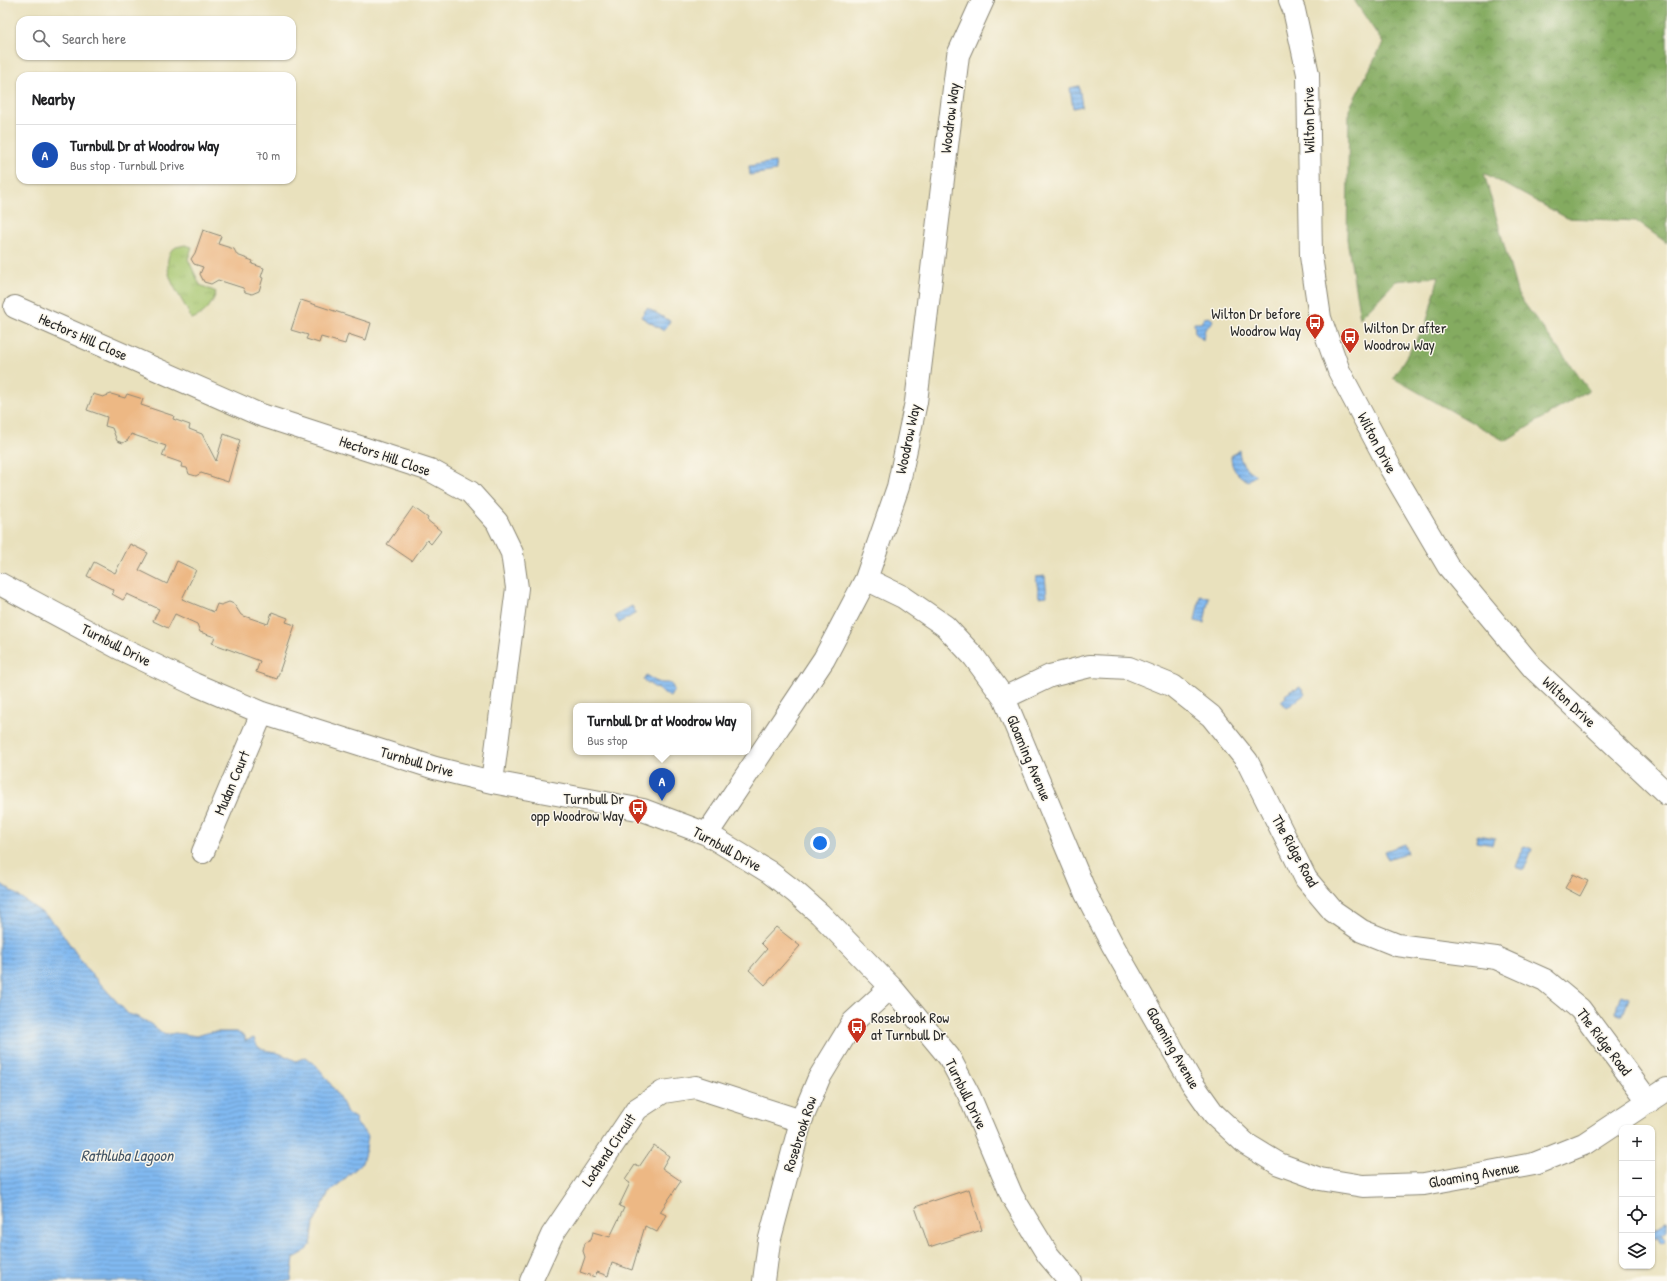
<!DOCTYPE html>
<html lang="en">
<head>
<meta charset="utf-8">
<style>
	:root { --surface:#fff; --page:#f6f6f6; --text:#202124; --muted:#757577; --line:#e0e0e0; --accent:#c8321e }
	body { margin:0; font-family:"Patrick Hand",sans-serif; background:var(--page); color:var(--text) }
	.controls { position:absolute; right:12px; bottom:12px; display:grid; overflow:hidden; border-radius:8px; box-shadow:0 1px 3px #0004 }
	.controls button { width:36px; height:36px; display:grid; place-items:center; padding:0; border:0; border-bottom:1px solid var(--line); background:var(--surface); color:var(--text); font:20px sans-serif }
	.you { position:absolute; left:820px; top:843px; width:14px; height:14px; margin:-10px; border:3px solid #fff; border-radius:50%; background:#1a73e8; box-shadow:0 0 0 6px #1a73e833 }
	.badge { display:grid; place-items:center; width:26px; height:26px; border-radius:50%; background:var(--accent); color:#fff; font-size:13px; font-weight:700 }
	.pin { position:absolute; translate:-50% -33px; filter:drop-shadow(0 1px 2px #0008) }
	.pin::after { content:''; position:absolute; top:21px; width:14px; height:12px; background:inherit; clip-path:polygon(0 0,100% 0,50% 100%) }
	.popup { position:absolute; left:573px; top:703px; width:178px; height:52px; box-sizing:border-box; display:grid; place-content:center; border-radius:8px; background:var(--surface); filter:drop-shadow(0 1px 3px #0005); font-size:13px; white-space:nowrap; color:var(--muted) }
	.popup b { font-size:15px; color:var(--text) }
	.popup::after { content:''; position:absolute; left:50%; top:100%; margin-left:-8px; border:8px solid transparent; border-top-color:var(--surface) }
	.list { margin:0; padding:0; list-style:none }
	h2 { display:flex; justify-content:space-between; align-items:center; height:52px; margin:0; padding:0 16px; font-size:17px }
	h2 small { font-size:13px; font-weight:400; color:var(--muted) }
	.list li { display:grid; grid-template-columns:26px 1fr auto; gap:12px; align-items:center; box-sizing:border-box; height:60px; padding:0 16px; border-top:1px solid var(--line) }
	.list b { display:block; font-size:15px; white-space:nowrap }
	.list p { margin:0; font-size:13px; white-space:nowrap; color:var(--muted) }
	.list em { font-size:13px; font-style:normal; color:var(--muted) }
	.icon { flex:none; width:22px; height:22px; fill:none; stroke:currentColor; stroke-width:2; stroke-linecap:round; stroke-linejoin:round }
	.map { position:relative; flex:none; width:1667px; height:1281px; overflow:hidden }
	.search { position:absolute; background:var(--surface); box-shadow:0 1px 3px #0004; left:16px; top:16px; width:280px; height:44px; display:flex; align-items:center; gap:10px; box-sizing:border-box; padding:0 14px; border-radius:12px; color:var(--muted); font-size:15px }
	.panel { position:absolute; background:var(--surface); box-shadow:0 1px 3px #0004; left:16px; top:72px; width:280px; height:112px; border-radius:12px }
	.map>svg:first-child { display:block }
	.grass { fill:url(#grass-tufts); stroke:#68784c }
	.forest { fill:url(#forest-crowns); stroke:#586b46 }
	.water { fill:url(#water-rules); stroke:#56728e }
	.building { fill:#edb884 }
	.lines { fill:none; stroke-linecap:round; stroke-linejoin:round }
	.minor-casing { stroke:#8a8674; stroke-width:24 }
	.minor { stroke:#fff; stroke-width:22 }
	.labels { text-anchor:middle; stroke-width:3; stroke-linejoin:round; paint-order:stroke }
	.street-label { font-size:15px; fill:#2b2b2b; stroke:#fbf7ec }
	.poi-label { font-size:15px; fill:#2b2b2b; stroke:#fbf7ec; text-anchor:end }
	.water-label { font-size:16px; font-style:italic; fill:#455666; stroke:#fbf7ec }
</style>
</head>
<body>
<div class="map">
<svg width="1667" height="1281" viewBox="0 0 1667 1281">
	<defs>
		<pattern id="grass-tufts" width="24" height="20" patternUnits="userSpaceOnUse"><rect width="24" height="20" fill="#a6c66e"/><path d="M3 7l-1-3M5 7V3M7 7l1-3M15 17l-1-3M17 17v-4M19 17l1-3" fill="none" stroke="#8faa5f"/></pattern>
		<pattern id="forest-crowns" width="20" height="18" patternUnits="userSpaceOnUse"><rect width="20" height="18" fill="#84ab61"/><path d="M2 6a3 3 0 1 1 6 0M12 15a3 3 0 1 1 6 0" fill="none" stroke="#6c8b50"/></pattern>
		<pattern id="water-rules" width="6" height="5" patternUnits="userSpaceOnUse"><rect width="6" height="5" fill="#81b9f1"/><path d="M0 2.5h6" fill="none" stroke="#6a97c3"/></pattern>
	</defs>
	<rect width="100%" height="100%" fill="#fbf7ec"/>
	<filter id="ink" filterUnits="userSpaceOnUse"><feTurbulence type="fractalNoise" baseFrequency=".025" numOctaves="2"/><feDisplacementMap in="SourceGraphic" scale="8" xChannelSelector="R" yChannelSelector="G"/><feConvolveMatrix kernelMatrix="1 2 1 2 8 2 1 2 1" color-interpolation-filters="sRGB"/></filter>
	<filter id="wash" filterUnits="userSpaceOnUse"><feTurbulence type="fractalNoise" baseFrequency=".012" numOctaves="4" result="noise"/><feDisplacementMap in="SourceGraphic" scale="16" xChannelSelector="R" yChannelSelector="G"/><feGaussianBlur stdDeviation="0.9" result="paint"/><feColorMatrix in="noise" values="0 0 0 0 0 0 0 0 0 0 0 0 0 0 0 0 0 1.4 0 .05"/><feComposite in="paint" operator="in"/></filter>
	<g filter="url(#wash)">
		<rect width="100%" height="100%" fill="#e9e1bd"/>
		<path class="grass" d="M 185,245 L 192,247 L 188,259 L 200,285 L 216,292 C 213,304 204,316 191,319 C 184,298 160,276 170,252 L 176,247 Z"/>
		<path class="forest" d="M 1354,0 L 1667,0 L 1667,243 L 1636,221 L 1567,218 L 1484,173 L 1518,295 L 1589,390 L 1505,441 L 1393,378 L 1426,324 L 1439,276 L 1396,281 L 1360,318 L 1347,239 L 1349,109 L 1383,43 Z"/>
		<path class="water" d="M 1079,86 L 1082,106 L 1073,108 L 1070,88 Z
			M 775,162 L 776,171 L 750,175 L 749,166 Z
			M 647,308 L 670,321 L 664,331 L 641,317 Z
			M 1209,317 L 1213,320 L 1211,324 L 1205,329 L 1203,340 L 1195,333 L 1194,323 L 1201,323 L 1204,318 Z
			M 1239,450 C 1240,463 1245,469 1256,475 L 1248,481 C 1237,475 1231,469 1231,456 Z
			M 1045,576 L 1047,596 L 1039,597 L 1036,577 Z
			M 1200,596 L 1209,597 L 1204,623 L 1195,621 Z
			M 632,606 L 636,613 L 619,623 L 615,616 Z
			M 646,675 C 649,677 654,681 658,682 C 665,685 671,679 674,690 L 670,697 L 643,680 Z
			M 1300,687 L 1305,694 L 1287,708 L 1281,701 L 1286,697 L 1285,695 L 1294,689 L 1295,690 Z
			M 1477,835 L 1495,838 L 1493,845 L 1476,842 Z
			M 1405,844 L 1408,853 L 1388,860 L 1385,851 Z
			M 1524,846 L 1532,849 L 1524,870 L 1516,867 Z
			M 0,883 L 48,917 L 59,929 L 87,969 L 128,1014 C 142,1017 154,1026 165,1035 L 175,1033 L 197,1036 L 210,1032 L 236,1032 L 245,1036 L 245,1041 L 254,1038 C 258,1053 267,1049 278,1053 C 284,1055 290,1058 296,1061 L 306,1057 C 321,1067 332,1086 342,1102 C 348,1112 343,1111 355,1118 L 357,1124 L 368,1136 L 366,1149 L 362,1163 L 328,1194 L 314,1223 L 311,1245 L 303,1253 L 294,1258 L 291,1281 L 0,1281 Z
			M 1621,995 L 1629,998 L 1623,1015 L 1615,1012 Z
			M 1667,1221 L 1667,1230 L 1661,1234 L 1663,1234 L 1666,1240 L 1661,1243 L 1658,1237 L 1659,1235 L 1655,1237 L 1652,1230 Z"/>
		<g id="blocks">
			<path class="building" d="M 203,230 L 221,236 L 218,244 L 234,249 L 237,255 L 253,261 L 252,264 L 264,268 L 261,277 L 263,278 L 259,291 L 252,294 L 245,292 L 243,288 L 218,280 L 211,284 L 204,282 L 200,274 L 203,267 L 194,264 L 191,259 L 195,253 Z
				M 301,300 L 371,323 L 366,340 L 348,334 L 345,344 L 321,337 L 319,343 L 306,339 L 308,335 L 291,330 Z
				M 93,394 L 103,397 L 111,394 L 125,398 L 127,394 L 143,399 L 141,405 L 174,416 L 173,419 L 190,425 L 189,429 L 202,434 L 216,461 L 224,434 L 240,440 L 228,482 L 201,473 L 196,476 L 189,474 L 187,468 L 181,467 L 182,463 L 162,456 L 166,446 L 131,434 L 128,440 L 123,443 L 117,441 L 112,428 L 105,426 L 107,417 L 87,410 Z
				M 413,507 L 428,518 L 427,520 L 441,531 L 431,544 L 427,540 L 412,561 L 387,544 Z
				M 130,544 L 148,553 L 139,570 L 167,584 L 177,561 L 196,570 L 182,599 L 214,612 L 217,604 L 221,605 L 229,602 L 234,604 L 241,615 L 268,624 L 272,612 L 288,618 L 286,622 L 295,625 L 277,679 L 256,672 L 260,661 L 212,643 L 215,637 L 200,632 L 197,624 L 175,614 L 168,628 L 153,621 L 159,609 L 127,594 L 123,600 L 112,594 L 114,590 L 87,576 L 94,562 L 115,573 Z
				M 1573,874 L 1588,881 L 1580,896 L 1565,888 Z
				M 776,927 L 800,946 L 765,985 L 749,970 L 767,949 L 761,943 Z
				M 654,1145 L 669,1156 L 662,1168 L 681,1181 L 660,1212 L 666,1215 L 657,1232 L 645,1226 L 632,1270 L 612,1263 L 608,1276 L 597,1272 L 595,1277 L 580,1272 L 585,1257 L 583,1251 L 585,1243 L 591,1240 L 593,1232 L 610,1237 L 624,1208 L 619,1206 L 630,1183 L 625,1180 L 635,1165 L 639,1167 Z
				M 969,1189 L 982,1230 L 929,1247 L 915,1207 Z"/>
		</g>
	</g>
	<g filter="url(#ink)">
		<use href="#blocks" fill-opacity="0" stroke="#8a8674" stroke-width="1"/>
		<g class="lines">
			<g class="minor-casing">
				<path id="minor" d="M 1290,0 L 1294,10 L 1308,74 L 1311,256 L 1320,318 L 1339,371 L 1391,469 L 1448,566 L 1534,669 L 1667,794
					M 15,307 L 258,414 L 430,470 L 470,492 L 497,522 L 512,553 L 517,588 L 492,782
					M 866,579 L 903,597 L 945,626 L 974,657 L 1004,698 L 1086,894 L 1112,944 L 1192,1083 L 1214,1114 L 1246,1144 L 1279,1164 L 1320,1179 L 1363,1186 L 1424,1184 L 1534,1164 L 1584,1144 L 1667,1089
					M 0,584 L 119,648 L 194,684 L 262,713 L 435,768 L 492,782 L 643,810 L 707,834 L 769,872 L 795,892 L 820,914 L 891,987 L 949,1057 L 969,1095 L 1012,1196 L 1048,1255 L 1070,1281
					M 1004,698 L 1050,676 L 1090,666 L 1129,668 L 1173,686 L 1211,716 L 1247,761 L 1306,879 L 1333,911 L 1362,931 L 1397,945 L 1496,958 L 1545,980 L 1580,1009 L 1649,1102
					M 707,834 L 824,659 L 866,579 L 898,487 L 916,402 L 958,55 L 983,0
					M 203,852 L 262,713
					M 531,1281 L 552,1235 L 637,1109 L 663,1092 L 696,1087 L 801,1121
					M 764,1281 L 769,1242 L 801,1121 L 819,1078 L 853,1022 L 891,987"/>
			</g>
			<use href="#minor" class="minor"/>
		</g>
	</g>
	<defs>
		<g id="bus-pin" transform="scale(1)"><path d="M0 17L-7.5 6A9.5 9.5 0 1 1 7.5 6Z" fill="#c8321e" stroke="#fbf7ec"/><path d="M-5-6H5V4H4V6H2V4H-2V6H-4V4H-5ZM-3.5-4V0h7V-4ZM-3.5 1.2v1.5H-2V1.2ZM2 1.2v1.5H3.5V1.2Z" fill="#fff"/></g>
	</defs>
	<g fill-rule="evenodd">
		<use href="#bus-pin" x="1315" y="323"/>
		<use href="#bus-pin" x="1350" y="337"/>
		<use href="#bus-pin" x="638" y="808"/>
		<use href="#bus-pin" x="857" y="1027"/>
	</g>
	<g class="labels">
		<g class="street-label">
			<text transform="translate(950 118) rotate(-83)" y="5">Woodrow Way</text>
			<text transform="translate(1309 120) rotate(-91)" y="5">Wilton Drive</text>
			<text transform="translate(83 337) rotate(24)" y="5">Hectors Hill Close</text>
			<text transform="translate(908 439) rotate(-78)" y="5">Woodrow Way</text>
			<text transform="translate(1377 443) rotate(62)" y="5">Wilton Drive</text>
			<text transform="translate(385 456) rotate(19)" y="5">Hectors Hill Close</text>
			<text transform="translate(116 645) rotate(27)" y="5">Turnbull Drive</text>
			<text transform="translate(1569 702) rotate(43)" y="5">Wilton Drive</text>
			<text transform="translate(1029 758) rotate(67)" y="5">Gloaming Avenue</text>
			<text transform="translate(417 762) rotate(16)" y="5">Turnbull Drive</text>
			<text transform="translate(232 783) rotate(-67)" y="5">Mudan Court</text>
			<text transform="translate(727 849) rotate(29)" y="5">Turnbull Drive</text>
			<text transform="translate(1295 851) rotate(61)" y="5">The Ridge Road</text>
			<text transform="translate(1604 1042) rotate(53)" y="5">The Ridge Road</text>
			<text transform="translate(1173 1048) rotate(60)" y="5">Gloaming Avenue</text>
			<text transform="translate(966 1094) rotate(64)" y="5">Turnbull Drive</text>
			<text transform="translate(800 1134) rotate(-72)" y="5">Rosebrook Row</text>
			<text transform="translate(609 1150) rotate(-56)" y="5">Lochend Circuit</text>
			<text transform="translate(1474 1175) rotate(-10)" y="5">Gloaming Avenue</text>
		</g>
		<g class="poi-label">
			<text x="1301" y="319">Wilton Dr before<tspan x="1301" dy="17">Woodrow Way</tspan></text>
			<text x="1364" y="333" text-anchor="start">Wilton Dr after<tspan x="1364" dy="17">Woodrow Way</tspan></text>
			<text x="624" y="804">Turnbull Dr<tspan x="624" dy="17">opp Woodrow Way</tspan></text>
			<text x="871" y="1023" text-anchor="start">Rosebrook Row<tspan x="871" dy="17">at Turnbull Dr</tspan></text>
		</g>
		<g class="water-label">
			<text x="127" y="1161">Rathluba Lagoon</text>
		</g>
	</g>
</svg>
<div class="controls">
<button>+</button>
<button>−</button>
<button><svg class="icon" aria-label="locate" viewBox="0 0 24 24"><circle cx="12" cy="12" r="6"/><path d="M12 2v4M12 18v4M2 12h4M18 12h4"/></svg></button>
<button><svg class="icon" aria-label="layers" viewBox="0 0 24 24"><path d="M12 4l9 5-9 5-9-5zM3 14l9 5 9-5"/></svg></button>
</div>
<div class="you"></div>
<div class="pin badge" style="left:662px;top:801px;background:#1a4fb4">A</div>
<div class="popup"><b>Turnbull Dr at Woodrow Way</b>Bus stop</div>
<div class="search"><svg class="icon" aria-label="search" viewBox="0 0 24 24"><circle cx="10" cy="10" r="6"/><path d="M15 15l6 6"/></svg>Search here</div>
<section class="panel">
<h2>Nearby<small></small></h2>
<ul class="list">
<li><span class="badge" style="background:#1a4fb4">A</span><div><b>Turnbull Dr at Woodrow Way</b><p>Bus stop · Turnbull Drive</p></div><em>70 m</em></li>
</ul>
</section>
</div>
</body>
</html>
